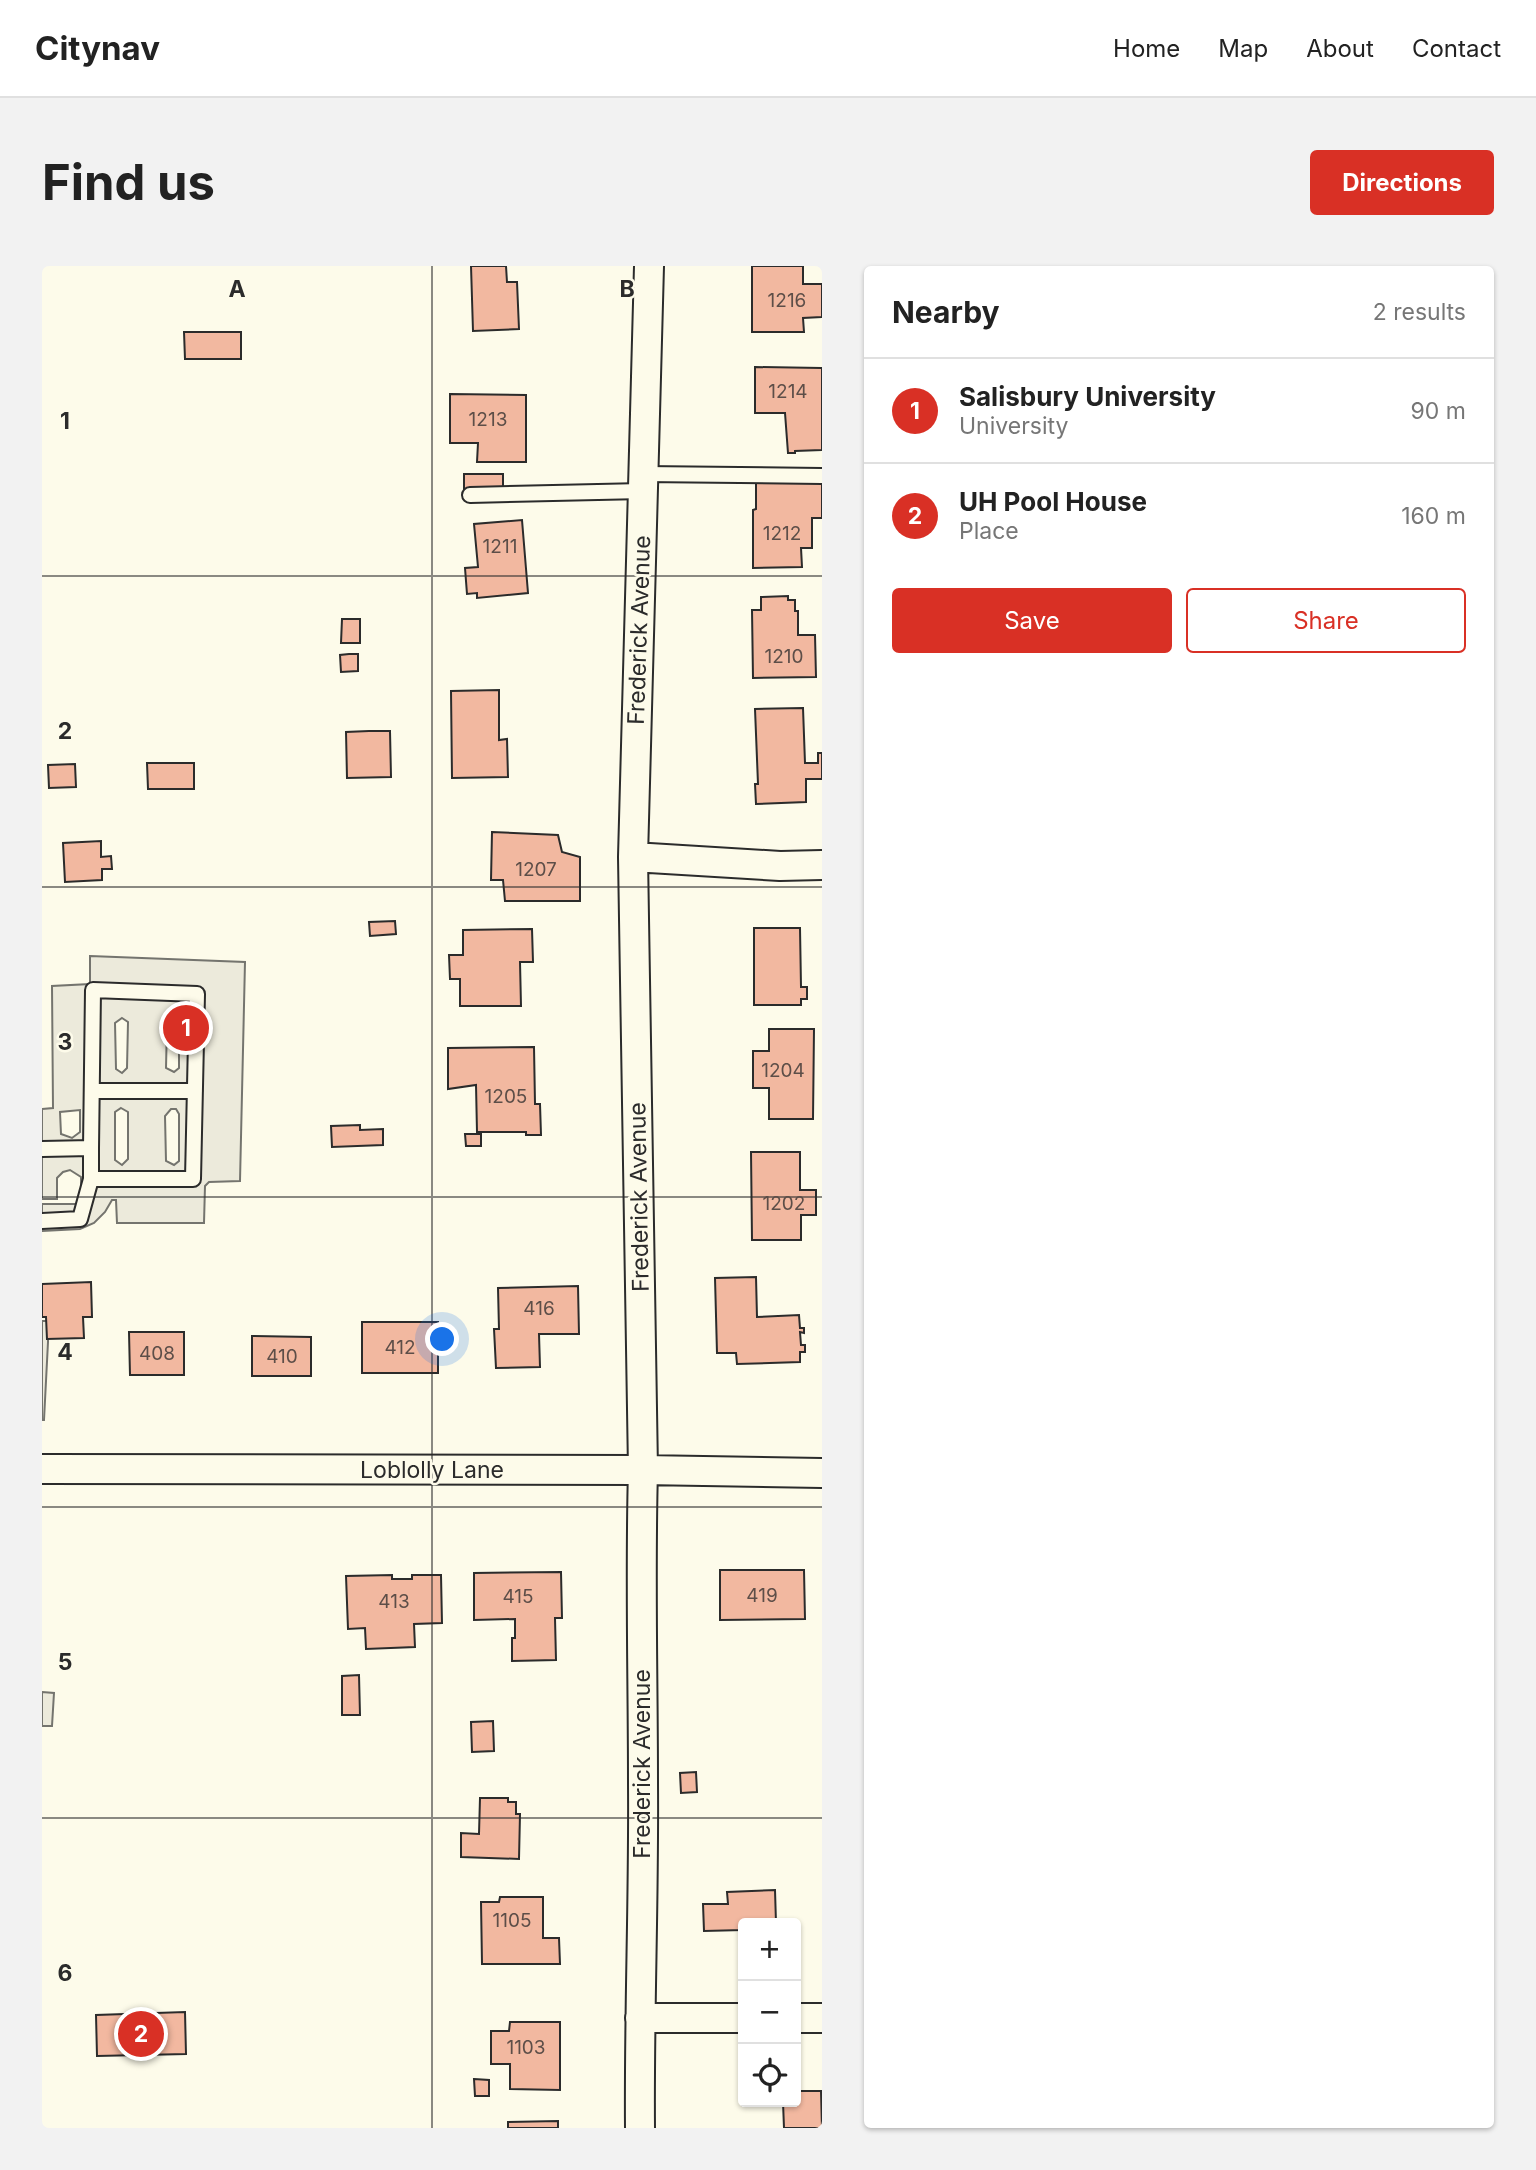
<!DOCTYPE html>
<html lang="en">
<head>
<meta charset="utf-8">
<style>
	:root { --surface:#fff; --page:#f2f2f2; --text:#222; --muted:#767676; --line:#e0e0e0; --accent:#d93025 }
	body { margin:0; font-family:Inter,sans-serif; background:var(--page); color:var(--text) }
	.controls { position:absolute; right:21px; bottom:21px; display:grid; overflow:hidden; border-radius:7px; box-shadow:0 2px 5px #0004 }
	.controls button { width:63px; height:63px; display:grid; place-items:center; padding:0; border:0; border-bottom:2px solid var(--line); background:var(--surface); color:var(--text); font:35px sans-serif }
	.you { position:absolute; left:401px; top:1074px; width:24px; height:24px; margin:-18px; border:5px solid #fff; border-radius:50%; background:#1a73e8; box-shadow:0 0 0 10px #1a73e833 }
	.badge { display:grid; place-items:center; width:46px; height:46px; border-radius:50%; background:var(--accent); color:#fff; font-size:23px; font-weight:700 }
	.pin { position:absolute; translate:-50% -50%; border:4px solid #fff; box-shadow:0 2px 7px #0006 }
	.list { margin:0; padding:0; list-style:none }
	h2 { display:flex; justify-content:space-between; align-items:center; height:91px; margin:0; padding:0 28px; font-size:30px }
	h2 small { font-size:23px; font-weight:400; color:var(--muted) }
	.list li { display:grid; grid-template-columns:46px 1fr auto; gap:21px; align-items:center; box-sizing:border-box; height:105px; padding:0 28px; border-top:2px solid var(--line) }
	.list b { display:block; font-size:26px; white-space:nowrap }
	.list p { margin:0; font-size:23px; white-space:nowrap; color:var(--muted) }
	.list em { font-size:23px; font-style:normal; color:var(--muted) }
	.actions { display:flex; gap:14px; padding:21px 28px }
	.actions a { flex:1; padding:16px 0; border:2px solid var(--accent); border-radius:7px; text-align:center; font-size:24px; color:var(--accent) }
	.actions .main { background:var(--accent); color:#fff }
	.icon { flex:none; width:38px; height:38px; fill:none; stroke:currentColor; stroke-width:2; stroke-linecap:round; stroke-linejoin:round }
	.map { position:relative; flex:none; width:780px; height:1862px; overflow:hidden; border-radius:7px }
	header { display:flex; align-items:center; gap:42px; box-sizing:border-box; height:98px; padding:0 35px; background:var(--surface); border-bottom:2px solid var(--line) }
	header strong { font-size:33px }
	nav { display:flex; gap:38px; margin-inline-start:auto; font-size:24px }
	.intro { display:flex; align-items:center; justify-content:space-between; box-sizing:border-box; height:168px; padding:0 42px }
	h1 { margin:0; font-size:49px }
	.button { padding:18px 32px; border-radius:7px; background:var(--accent); color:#fff; font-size:24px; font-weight:700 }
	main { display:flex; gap:42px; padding:0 42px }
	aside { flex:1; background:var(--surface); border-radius:7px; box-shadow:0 2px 5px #0004 }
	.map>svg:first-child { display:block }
	.parking { fill:#eceadb; stroke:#74746e; stroke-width:2; fill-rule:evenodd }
	.building { fill:#f2b8a0; stroke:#2b2b2b; stroke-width:2 }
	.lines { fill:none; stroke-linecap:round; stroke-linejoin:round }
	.lane-casing { stroke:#2b2b2b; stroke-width:18 }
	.street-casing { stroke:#2b2b2b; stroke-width:32 }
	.lane { stroke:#fdfbea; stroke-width:14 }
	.street { stroke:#fdfbea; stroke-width:28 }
	.grid { fill:none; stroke:#2b2b2b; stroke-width:2; stroke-opacity:0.55 }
	.labels { text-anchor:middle; stroke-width:5; stroke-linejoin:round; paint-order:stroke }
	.number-label { font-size:19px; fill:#5d4e48 }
	.street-label { font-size:23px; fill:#2b2b2b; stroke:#fdfbea }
	.grid-label { font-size:23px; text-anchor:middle; font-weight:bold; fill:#2b2b2b; stroke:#fdfbea; stroke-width:5; stroke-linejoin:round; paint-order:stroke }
</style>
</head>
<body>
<header>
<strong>Citynav</strong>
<nav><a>Home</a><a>Map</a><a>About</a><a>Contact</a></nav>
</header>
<div class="intro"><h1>Find us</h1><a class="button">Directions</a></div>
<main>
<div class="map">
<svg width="780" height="1862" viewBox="0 0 780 1862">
	<rect width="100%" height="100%" fill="#fdfbea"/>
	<path class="parking" d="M 48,690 L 203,696 L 198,915 L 167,916 L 163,920 L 162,957 L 75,957 L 74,934 L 70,934 L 63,946 L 52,957 L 38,963 L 0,965 L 0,938 L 35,938 L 39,932 L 39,911 L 28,904 L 21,906 L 15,912 L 15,933 L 0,933 L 0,843 L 11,842 L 10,720 L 48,718 ZM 80,752 L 86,756 L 85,802 L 80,807 L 74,803 L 73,757 ZM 131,752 L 137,757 L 137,802 L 132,806 L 124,802 L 125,758 ZM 79,842 L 86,846 L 86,893 L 80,899 L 73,894 L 73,846 ZM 129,843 L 134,843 L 137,848 L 137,895 L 132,899 L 124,895 L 123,850 ZM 38,844 L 38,866 L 30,872 L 19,868 L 18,846 Z
		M 0,1055 L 6,1055 L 6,1076 L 2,1154 L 0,1154 Z
		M 0,1426 L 12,1427 L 10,1460 L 0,1460 Z"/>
	<path class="building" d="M 429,0 L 464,0 L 465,16 L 475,16 L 477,63 L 431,65 Z
		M 710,0 L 761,0 L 761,18 L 780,18 L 780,51 L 761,52 L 762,66 L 710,66 Z
		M 142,66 L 199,66 L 199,93 L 143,93 Z
		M 713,101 L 780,102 L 780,184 L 753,185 L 753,187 L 746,187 L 743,147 L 713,147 Z
		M 408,128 L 484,129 L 484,196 L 435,196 L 436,177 L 408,177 Z
		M 422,208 L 461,208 L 461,232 L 422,233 Z
		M 780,214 L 780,252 L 770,252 L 770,282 L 759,282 L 760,301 L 711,302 L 711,244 L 714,243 L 714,215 Z
		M 480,254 L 486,327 L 435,332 L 435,327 L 425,328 L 423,302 L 436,301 L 432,258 Z
		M 746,330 L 746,334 L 753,334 L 753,345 L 756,345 L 756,369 L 773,369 L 774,411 L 711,412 L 710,344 L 719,344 L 719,331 Z
		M 300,353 L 318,353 L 318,377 L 299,377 Z
		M 307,388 L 316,388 L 316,405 L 299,406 L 298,389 Z
		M 457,424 L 457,474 L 465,473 L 466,511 L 410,512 L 409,425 Z
		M 761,442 L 763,497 L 776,497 L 776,487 L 780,487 L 780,513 L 764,513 L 764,536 L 714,538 L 713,518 L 716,518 L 713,443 Z
		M 327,465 L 348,465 L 349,511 L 305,512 L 304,466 Z
		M 105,497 L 152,497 L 152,523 L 106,523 Z
		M 33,498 L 34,521 L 7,522 L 6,499 Z
		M 450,566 L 516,569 L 520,586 L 538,591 L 538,635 L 463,635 L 461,614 L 449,614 Z
		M 59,575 L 59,591 L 69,590 L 70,603 L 60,603 L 60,614 L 23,616 L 21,577 Z
		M 353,655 L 354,668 L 328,670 L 327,656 Z
		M 712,662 L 758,662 L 759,721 L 765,721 L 765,733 L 759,733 L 759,739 L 712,739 Z
		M 490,663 L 491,696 L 478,696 L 479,740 L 418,740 L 418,713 L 408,713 L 407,689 L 421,689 L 421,664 Z
		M 727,763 L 772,763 L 771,853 L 727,853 L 727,822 L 711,822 L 711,785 L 727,785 Z
		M 492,781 L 493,838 L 498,838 L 499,869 L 484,869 L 484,866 L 435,866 L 434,819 L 406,823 L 406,782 Z
		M 318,859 L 318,864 L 341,863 L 341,879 L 290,881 L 289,860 Z
		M 423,868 L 439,868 L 439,880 L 424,880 Z
		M 709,886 L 758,886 L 758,924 L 774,924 L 774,949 L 759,949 L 759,974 L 710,974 Z
		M 714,1011 L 715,1051 L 757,1049 L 758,1062 L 762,1062 L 762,1067 L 758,1066 L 759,1079 L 763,1079 L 763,1086 L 758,1086 L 758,1096 L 695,1098 L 694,1087 L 675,1087 L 673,1012 Z
		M 49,1016 L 50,1051 L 41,1051 L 42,1072 L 5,1073 L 4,1051 L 0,1051 L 0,1018 Z
		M 536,1020 L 537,1068 L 497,1068 L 498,1101 L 454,1102 L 452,1063 L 457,1063 L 456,1022 Z
		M 320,1056 L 396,1056 L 396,1107 L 320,1107 Z
		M 87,1066 L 142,1066 L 142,1109 L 88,1109 Z
		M 210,1070 L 269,1071 L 269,1110 L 210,1110 Z
		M 678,1304 L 762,1304 L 763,1353 L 678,1354 Z
		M 519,1306 L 520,1352 L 513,1352 L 514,1394 L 470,1395 L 470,1372 L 473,1372 L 473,1353 L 432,1354 L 432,1307 Z
		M 350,1309 L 350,1313 L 370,1313 L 370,1309 L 399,1309 L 400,1357 L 372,1358 L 373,1381 L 324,1383 L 323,1362 L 306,1363 L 304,1310 Z
		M 317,1409 L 318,1449 L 300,1449 L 300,1410 Z
		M 451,1455 L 452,1485 L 430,1486 L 429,1456 Z
		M 654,1506 L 655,1526 L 639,1527 L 638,1507 Z
		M 438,1532 L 466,1532 L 466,1536 L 474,1536 L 474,1548 L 478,1548 L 477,1593 L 419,1591 L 419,1567 L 437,1568 Z
		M 733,1624 L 734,1657 L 701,1657 L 701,1664 L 662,1665 L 661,1638 L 686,1638 L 685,1626 Z
		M 458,1631 L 501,1631 L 501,1672 L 517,1672 L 518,1698 L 440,1698 L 439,1636 L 457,1636 Z
		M 143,1746 L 144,1788 L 55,1790 L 54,1749 Z
		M 468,1756 L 518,1756 L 518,1824 L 468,1823 L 468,1798 L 449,1798 L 449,1765 L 467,1765 Z
		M 432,1813 L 447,1814 L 447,1830 L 433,1830 Z
		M 754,1825 L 779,1825 L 780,1862 L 742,1862 L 741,1836 L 754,1836 Z
		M 516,1855 L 516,1862 L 466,1862 L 466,1856 Z"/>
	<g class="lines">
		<g class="lane-casing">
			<path id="lane" d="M 601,208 L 780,210
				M 428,229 L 601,225
				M 50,825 L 153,825
				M 49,882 L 49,913
				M 0,883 L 49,882 L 51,724 L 155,728 L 151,913 L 49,913 L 38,953 L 0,955"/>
		</g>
		<g class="street-casing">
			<path id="street" d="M 591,591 L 738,600 L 780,599
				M 0,1203 L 601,1204 L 780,1207
				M 598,1752 L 701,1752
				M 754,1752 L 780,1752
				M 598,1862 C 597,1747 602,1632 601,1517 C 601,1413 598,1309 601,1204 L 591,591 L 607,0"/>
		</g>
		<use href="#lane" class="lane"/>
		<use href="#street" class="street"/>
	</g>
	<path class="grid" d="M 390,0 L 390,1862M 0,310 L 780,310M 0,621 L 780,621M 0,931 L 780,931M 0,1241 L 780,1241M 0,1552 L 780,1552"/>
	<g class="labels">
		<g class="number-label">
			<text x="745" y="41">1216</text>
			<text x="746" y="132">1214</text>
			<text x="446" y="160">1213</text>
			<text x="740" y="274">1212</text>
			<text x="458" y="287">1211</text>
			<text x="742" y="397">1210</text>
			<text x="494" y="610">1207</text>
			<text x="741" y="811">1204</text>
			<text x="464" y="837">1205</text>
			<text x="742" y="944">1202</text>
			<text x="497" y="1049">416</text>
			<text x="358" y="1088">412</text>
			<text x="115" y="1094">408</text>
			<text x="240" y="1097">410</text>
			<text x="720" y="1336">419</text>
			<text x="476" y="1337">415</text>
			<text x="352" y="1342">413</text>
			<text x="470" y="1661">1105</text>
			<text x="484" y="1788">1103</text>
		</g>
		<g class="street-label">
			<text transform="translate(597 364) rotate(-88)" y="8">Frederick Avenue</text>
			<text transform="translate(597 931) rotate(-91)" y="8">Frederick Avenue</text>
			<text x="390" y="1212">Loblolly Lane</text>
			<text transform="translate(600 1498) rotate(-90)" y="8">Frederick Avenue</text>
		</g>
	</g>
	<g class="grid-label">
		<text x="195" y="31">A</text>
		<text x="585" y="31">B</text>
		<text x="23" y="163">1</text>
		<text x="23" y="473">2</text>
		<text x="23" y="784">3</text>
		<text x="23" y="1094">4</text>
		<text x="23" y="1404">5</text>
		<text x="23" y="1715">6</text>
	</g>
</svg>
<div class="controls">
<button>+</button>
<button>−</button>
<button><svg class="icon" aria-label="locate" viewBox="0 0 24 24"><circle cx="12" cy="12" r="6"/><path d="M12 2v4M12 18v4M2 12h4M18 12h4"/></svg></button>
</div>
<div class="you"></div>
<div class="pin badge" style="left:144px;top:762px">1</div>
<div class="pin badge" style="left:99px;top:1768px">2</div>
</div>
<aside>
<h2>Nearby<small>2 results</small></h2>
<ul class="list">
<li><span class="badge">1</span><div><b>Salisbury University</b><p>University</p></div><em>90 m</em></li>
<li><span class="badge">2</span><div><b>UH Pool House</b><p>Place</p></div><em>160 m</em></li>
</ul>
<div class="actions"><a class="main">Save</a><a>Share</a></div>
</aside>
</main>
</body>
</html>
